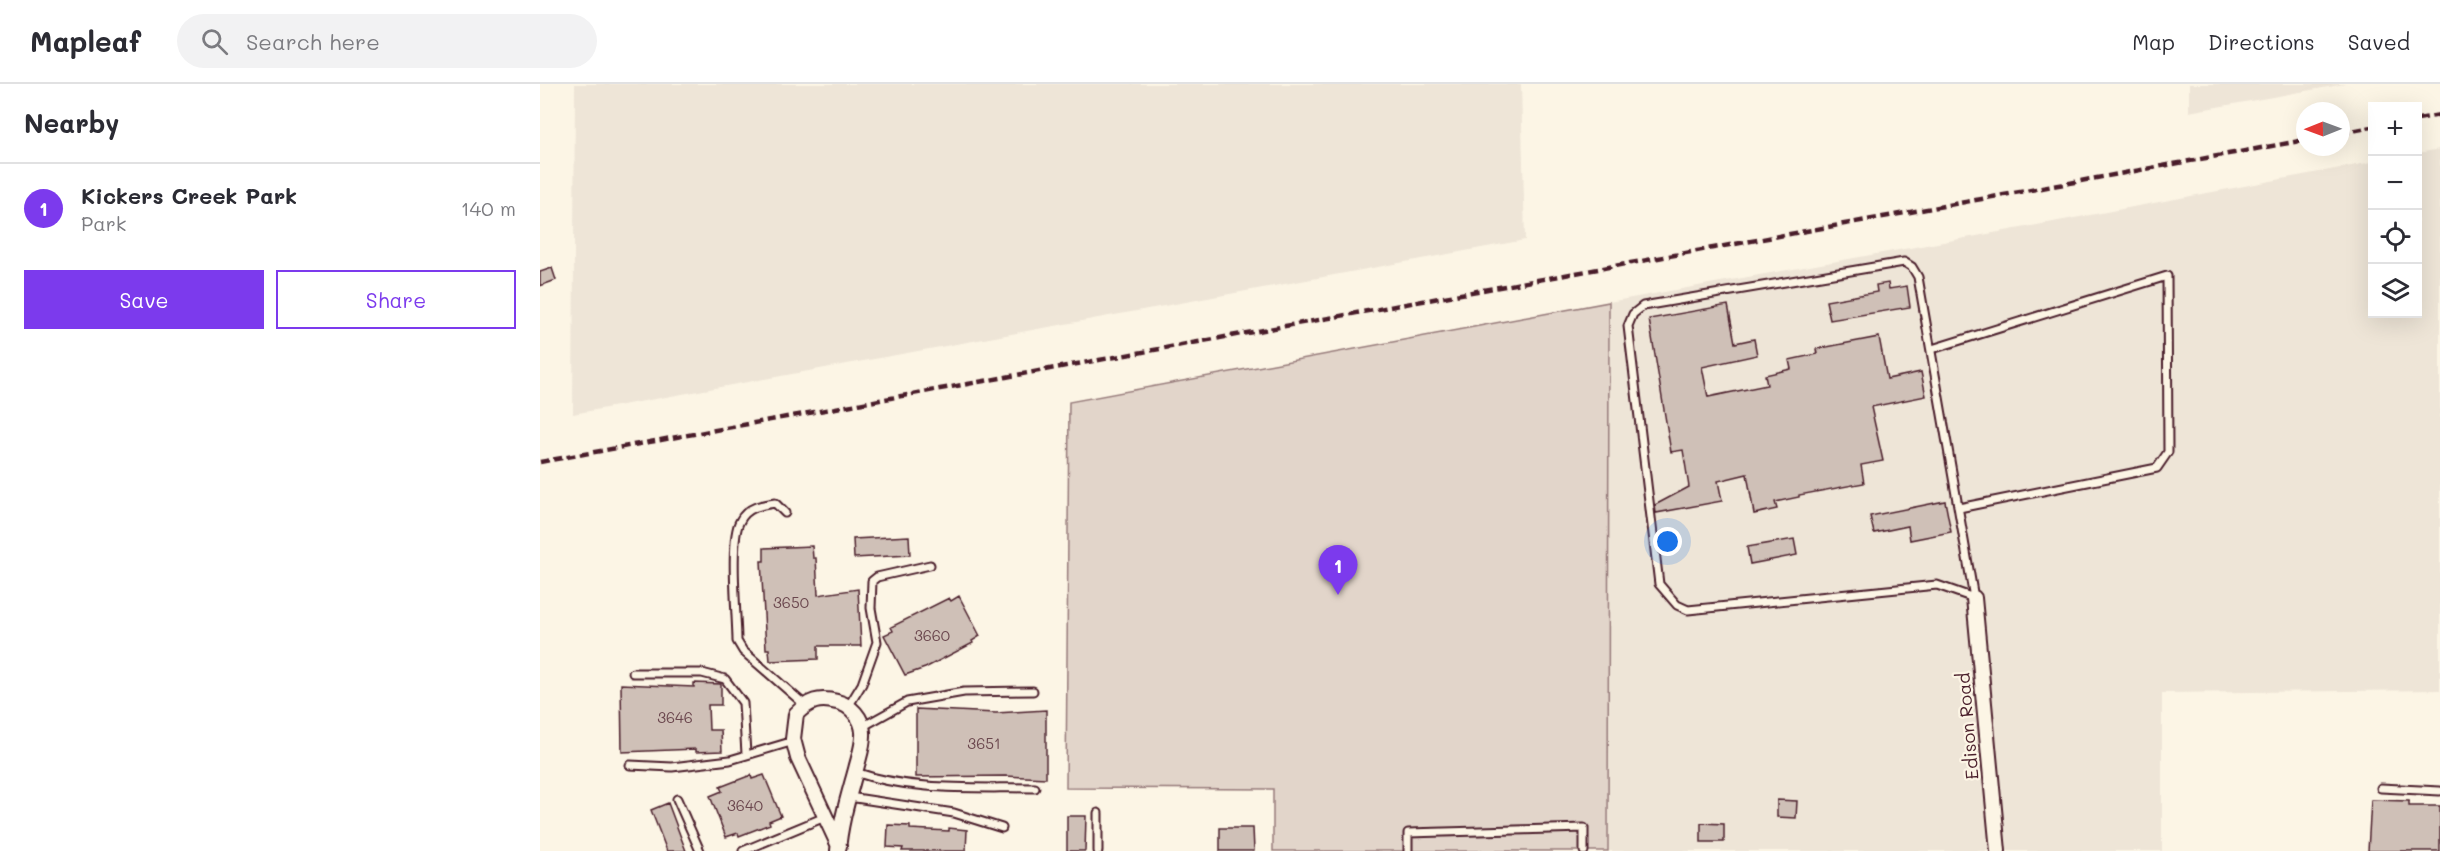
<!DOCTYPE html>
<html lang="en">
<head>
<meta charset="utf-8">
<style>
	:root { --surface:#fff; --page:#f2f2f3; --text:#2b2b33; --muted:#7c7c81; --line:#e1e1e2; --accent:#7c3aed }
	body { margin:0; font-family:Mali,sans-serif; background:var(--page); color:var(--text) }
	.controls { position:absolute; right:18px; top:18px; display:grid; overflow:hidden; border-radius:0px; box-shadow:0 6px 24px #0002 }
	.controls button { width:54px; height:54px; display:grid; place-items:center; padding:0; border:0; border-bottom:2px solid var(--line); background:var(--surface); color:var(--text); font:30px sans-serif }
	.compass { position:absolute; left:1756px; top:18px; width:54px; height:54px; border-radius:50%; background:var(--surface); box-shadow:0 6px 24px #0002; rotate:269deg }
	.you { position:absolute; left:1128px; top:458px; width:21px; height:21px; margin:-15px; border:4px solid #fff; border-radius:50%; background:#1a73e8; box-shadow:0 0 0 9px #1a73e833 }
	.badge { display:grid; place-items:center; width:39px; height:39px; border-radius:50%; background:var(--accent); color:#fff; font-size:20px; font-weight:700 }
	.pin { position:absolute; translate:-50% -50px; filter:drop-shadow(0 2px 3px #0008) }
	.pin::after { content:''; position:absolute; top:32px; width:21px; height:18px; background:inherit; clip-path:polygon(0 0,100% 0,50% 100%) }
	.list { margin:0; padding:0; list-style:none }
	h2 { display:flex; justify-content:space-between; align-items:center; height:78px; margin:0; padding:0 24px; font-size:26px }
	h2 small { font-size:20px; font-weight:400; color:var(--muted) }
	.list li { display:grid; grid-template-columns:39px 1fr auto; gap:18px; align-items:center; box-sizing:border-box; height:90px; padding:0 24px; border-top:2px solid var(--line) }
	.list b { display:block; font-size:22px; white-space:nowrap }
	.list p { margin:0; font-size:20px; white-space:nowrap; color:var(--muted) }
	.list em { font-size:20px; font-style:normal; color:var(--muted) }
	.actions { display:flex; gap:12px; padding:18px 24px }
	.actions a { flex:1; padding:14px 0; border:2px solid var(--accent); border-radius:0px; text-align:center; font-size:21px; color:var(--accent) }
	.actions .main { background:var(--accent); color:#fff }
	.icon { flex:none; width:33px; height:33px; fill:none; stroke:currentColor; stroke-width:2; stroke-linecap:round; stroke-linejoin:round }
	.map { position:relative; flex:none; width:1900px; height:767px; overflow:hidden }
	header { display:flex; align-items:center; gap:36px; box-sizing:border-box; height:84px; padding:0 30px; background:var(--surface); border-bottom:2px solid var(--line) }
	header strong { font-size:28px }
	nav { display:flex; gap:33px; margin-inline-start:auto; font-size:21px }
	.search { width:420px; height:54px; background:var(--page); display:flex; align-items:center; gap:15px; box-sizing:border-box; padding:0 21px; border-radius:33px; color:var(--muted); font-size:22px }
	main { display:flex }
	aside { flex:1; background:var(--surface) }
	.map>svg:first-child { display:block }
	.built { fill:#eee5d7 }
	.green { fill:#e2d5ca; stroke:#967a7a; stroke-width:1.5 }
	.building { fill:#cfc0b7; stroke:#4a1f2b; stroke-width:1.5 }
	.lines { fill:none; stroke-linecap:round; stroke-linejoin:round }
	.service-casing { stroke:#4a1f2b; stroke-width:11 }
	.minor-casing { stroke:#4a1f2b; stroke-width:18 }
	.service { stroke:#fcf5e5; stroke-width:7 }
	.minor { stroke:#fcf5e5; stroke-width:14 }
	.rail { stroke:#4a1f2b; stroke-width:4.5; stroke-dasharray:9 4.5; stroke-linecap:butt }
	.labels { text-anchor:middle; stroke-width:4.5; stroke-linejoin:round; paint-order:stroke }
	.number-label { font-size:15px; fill:#6b474e }
	.street-label { font-size:18px; fill:#4a1f2b; stroke:#fcf5e5 }
</style>
</head>
<body>
<header>
<strong>Mapleaf</strong>
<div class="search"><svg class="icon" aria-label="search" viewBox="0 0 24 24"><circle cx="10" cy="10" r="6"/><path d="M15 15l6 6"/></svg>Search here</div>
<nav><a>Map</a><a>Directions</a><a>Saved</a></nav>
</header>
<main>
<aside>
<h2>Nearby<small></small></h2>
<ul class="list">
<li><span class="badge">1</span><div><b>Kickers Creek Park</b><p>Park</p></div><em>140 m</em></li>
</ul>
<div class="actions"><a class="main">Save</a><a>Share</a></div>
</aside>
<div class="map">
<svg width="1900" height="767" viewBox="0 0 1900 767">
	<rect width="100%" height="100%" fill="#fcf5e5"/>
	<filter id="ink" filterUnits="userSpaceOnUse"><feTurbulence type="fractalNoise" baseFrequency=".0167" numOctaves="2"/><feDisplacementMap in="SourceGraphic" scale="12" xChannelSelector="R" yChannelSelector="G"/><feConvolveMatrix kernelMatrix="1 2 1 2 8 2 1 2 1" color-interpolation-filters="sRGB"/></filter>
	<g filter="url(#ink)">
		<path class="built" d="M 35,0 L 981,0 L 985,156 L 33,330 Z
			M 1649,0 L 1805,0 L 1649,28 Z
			M 1900,65 L 1900,606 L 1622,609 L 1622,767 L 1068,767 L 1069,218 L 1470,146 L 1832,78 L 1832,230 L 1878,230 L 1878,69 Z"/>
		<path class="green" d="M 1069,218 L 1068,767 L 733,767 L 733,705 L 526,704 L 529,318 Z"/>
		<path class="building" d="M 12,184 L 16,196 L 0,202 L 0,188 Z
			M 1348,199 L 1349,205 L 1367,202 L 1370,223 L 1290,236 L 1286,217 L 1337,208 L 1336,201 Z
			M 1188,221 L 1195,259 L 1214,255 L 1217,271 L 1162,283 L 1168,313 L 1227,301 L 1225,291 L 1251,285 L 1249,276 L 1277,270 L 1276,265 L 1339,253 L 1347,295 L 1381,288 L 1386,312 L 1331,323 L 1343,377 L 1321,381 L 1324,399 L 1259,411 L 1259,413 L 1235,418 L 1237,425 L 1214,430 L 1207,390 L 1178,397 L 1182,417 L 1116,429 L 1115,421 L 1149,403 L 1143,366 L 1131,368 L 1109,235 Z
			M 1405,417 L 1411,448 L 1370,456 L 1368,442 L 1334,449 L 1330,432 Z
			M 369,452 L 370,471 L 314,474 L 313,455 Z
			M 1254,455 L 1257,471 L 1210,480 L 1207,463 Z
			M 272,462 L 273,474 L 276,474 L 278,511 L 318,505 L 321,562 L 278,562 L 278,575 L 230,577 L 229,565 L 226,565 L 221,477 L 224,477 L 224,464 Z
			M 419,512 L 440,552 L 432,557 L 433,559 L 385,584 L 365,591 L 344,551 L 353,547 L 351,543 L 409,514 L 411,517 Z
			M 154,599 L 181,600 L 181,621 L 168,621 L 169,646 L 181,646 L 182,667 L 156,668 L 156,665 L 82,668 L 81,600 L 154,603 Z
			M 376,625 L 456,629 L 506,626 L 506,694 L 465,692 L 376,693 Z
			M 211,691 L 212,695 L 224,691 L 241,732 L 229,737 L 230,740 L 199,752 L 198,749 L 186,753 L 170,712 L 182,707 L 180,703 Z
			M 1237,716 L 1257,717 L 1256,734 L 1237,733 Z
			M 1831,716 L 1869,717 L 1869,722 L 1900,722 L 1900,767 L 1828,767 Z
			M 128,719 L 146,767 L 127,767 L 111,726 Z
			M 527,732 L 546,732 L 545,767 L 527,767 Z
			M 1161,739 L 1184,740 L 1184,758 L 1161,758 Z
			M 348,741 L 370,742 L 370,745 L 409,747 L 409,744 L 427,746 L 426,767 L 362,767 L 363,764 L 347,763 Z
			M 680,744 L 713,744 L 714,767 L 680,767 Z"/>
		<g class="lines">
			<g class="service-casing">
				<path id="service" d="M 1364,178 L 1372,183 L 1378,193 L 1434,514 L 1397,501 L 1148,526 L 1137,521 L 1119,500 L 1088,242 L 1093,230 L 1103,222 Z
					M 1392,265 L 1627,192 L 1628,368 L 1617,384 L 1419,424
					M 245,429 L 235,419 C 221,421 207,423 200,437 C 189,455 197,533 197,557 L 203,567 L 265,621
					M 93,589 L 162,589 L 185,595 L 203,619 L 206,670
					M 308,623 L 322,600 L 337,558 L 331,524 L 332,497 L 337,493 L 390,481
					M 322,643 L 367,618 L 424,608 L 493,607
					M 90,681 L 132,683 L 190,676 L 254,657
					M 315,688 C 373,708 435,703 495,704
					M 1841,704 L 1900,707
					M 309,713 L 414,729 L 462,744
					M 137,715 L 160,767
					M 203,767 L 285,733
					M 558,767 L 558,729
					M 868,767 L 868,749 L 1044,744 L 1044,767"/>
			</g>
			<g class="minor-casing">
				<path id="minor" d="M 1434,514 L 1458,767
					M 298,767 C 300,739 309,711 316,685 C 319,673 324,660 323,648 C 322,634 311,621 297,618 C 279,613 269,617 256,630 L 253,655 L 258,674 L 299,762"/>
			</g>
			<use href="#service" class="service"/>
			<use href="#minor" class="minor"/>
			<path class="rail" d="M 1878,35 L 1900,31
				M 1801,49 L 1832,43
				M 0,378 L 1765,56"/>
		</g>
	</g>
	<g class="labels">
		<g class="number-label">
			<text x="251" y="524">3650</text>
			<text x="392" y="557">3660</text>
			<text x="135" y="639">3646</text>
			<text x="444" y="665">3651</text>
			<text x="205" y="727">3640</text>
		</g>
		<g class="street-label">
			<text transform="translate(1428 642) rotate(-95)" y="6">Edison Road</text>
		</g>
	</g>
</svg>
<div class="controls">
<button>+</button>
<button>−</button>
<button><svg class="icon" aria-label="locate" viewBox="0 0 24 24"><circle cx="12" cy="12" r="6"/><path d="M12 2v4M12 18v4M2 12h4M18 12h4"/></svg></button>
<button><svg class="icon" aria-label="layers" viewBox="0 0 24 24"><path d="M12 4l9 5-9 5-9-5zM3 14l9 5 9-5"/></svg></button>
</div>
<svg class="compass" viewBox="-18 -18 36 36"><path d="M0-13l5 13h-10z" fill="#e53935"/><path d="M0 13l5-13h-10z" fill="#7c7c81"/></svg>
<div class="you"></div>
<div class="pin badge" style="left:798px;top:511px">1</div>
</div>
</main>
</body>
</html>
